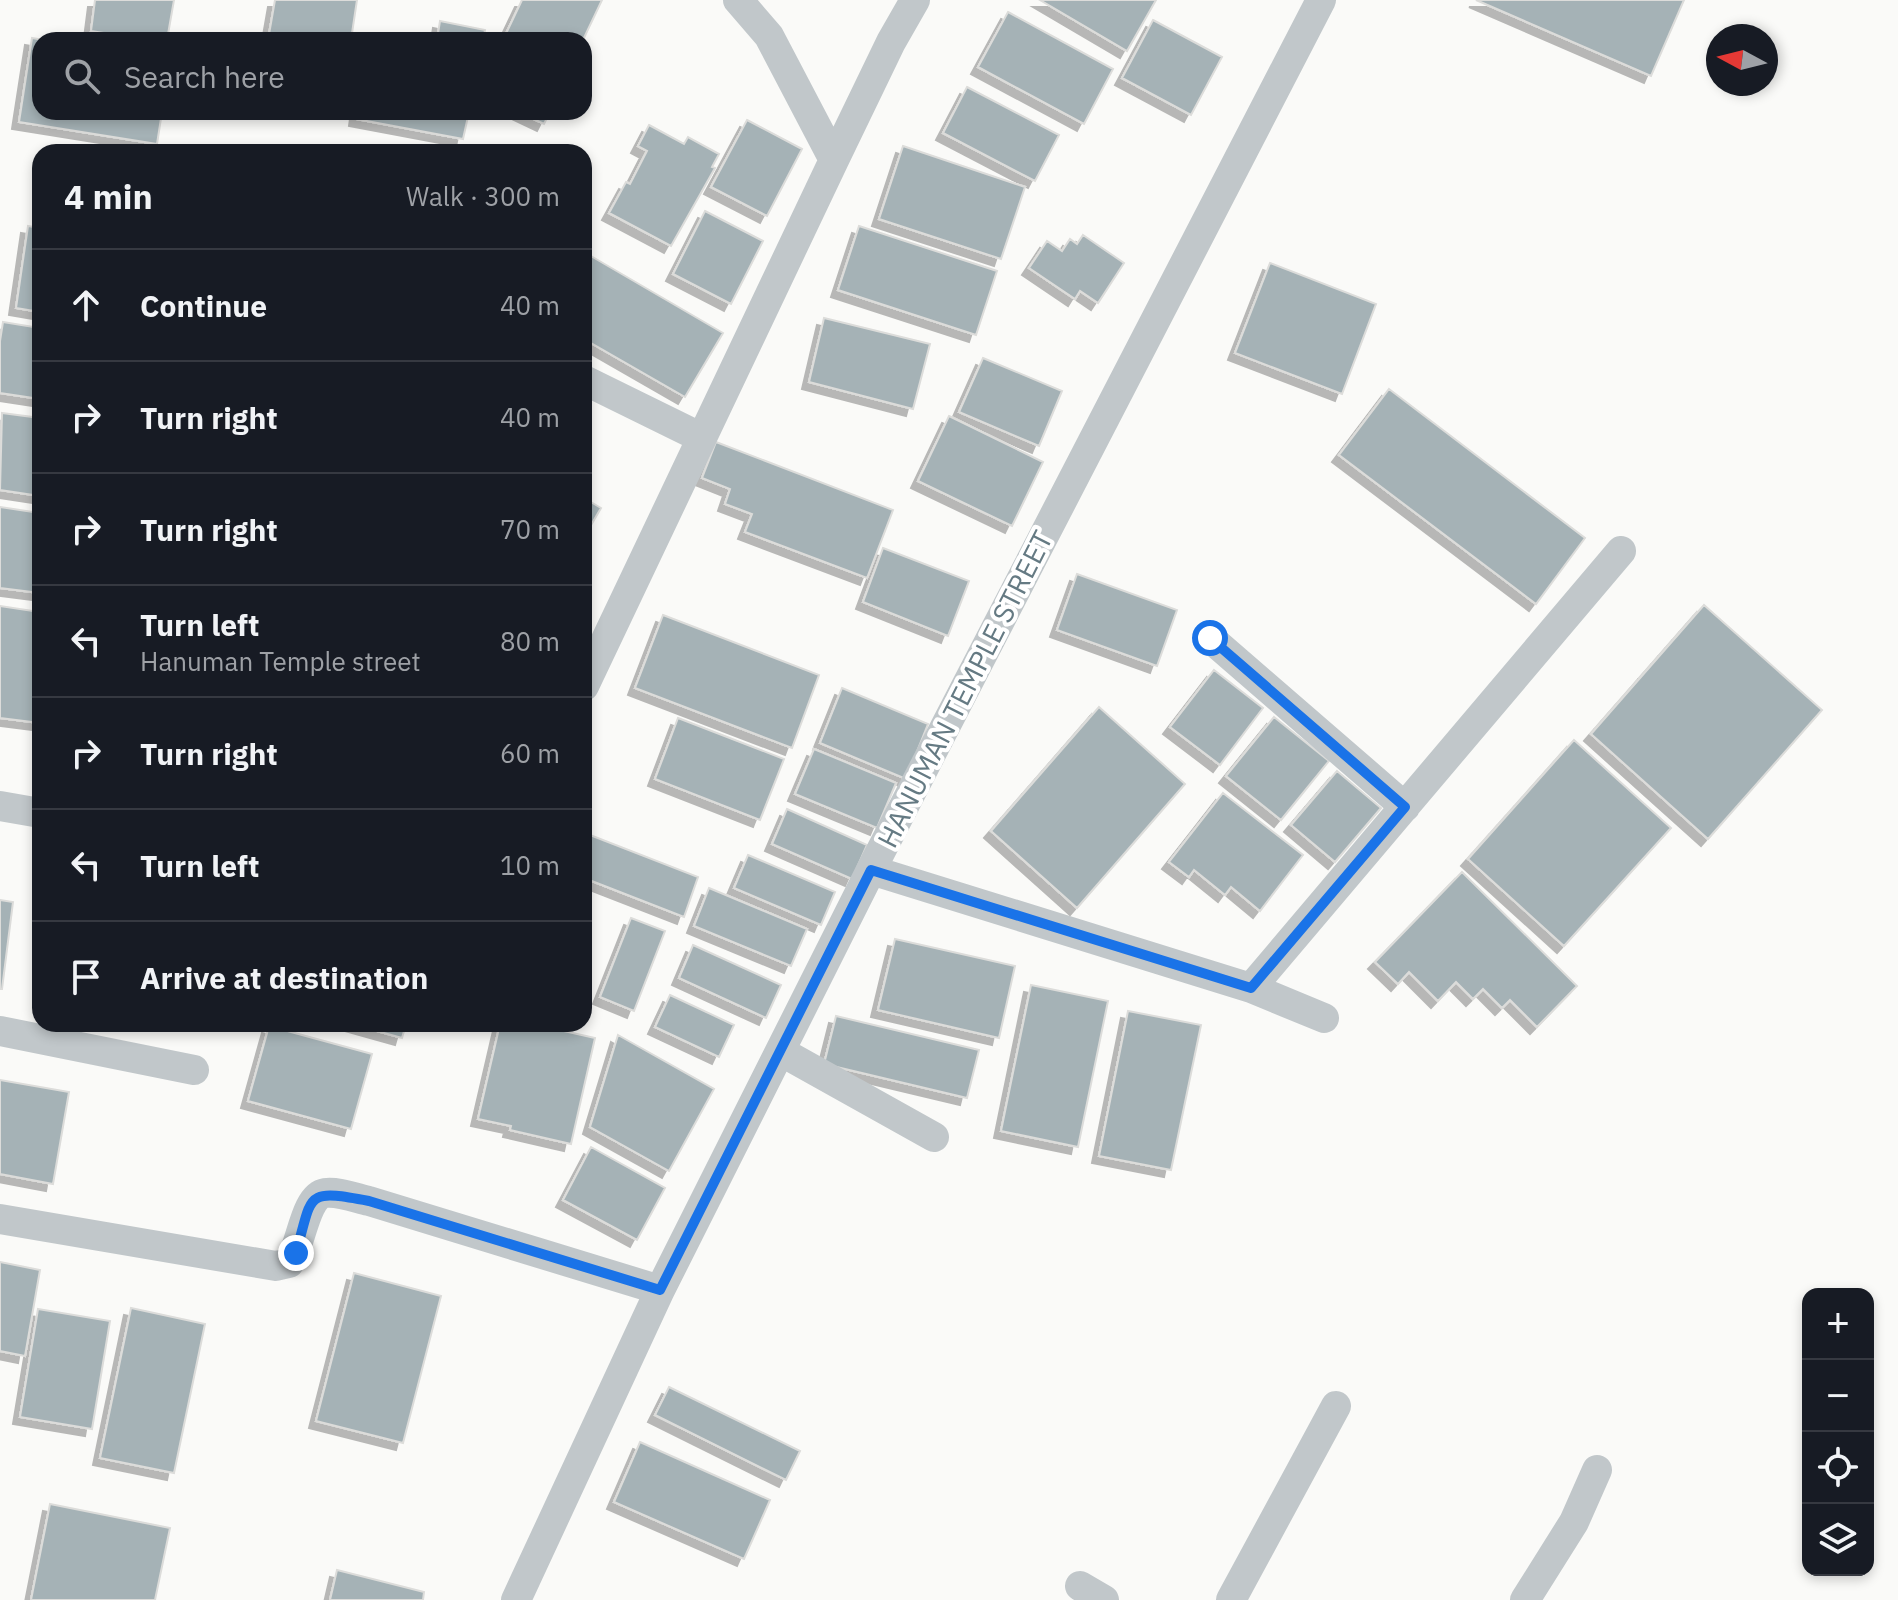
<!DOCTYPE html>
<html lang="en">
<head>
<meta charset="utf-8">
<style>
	:root { --surface:#171b24; --page:#20242c; --text:#f1f3f6; --muted:#9ea1a6; --line:#363941 }
	body { margin:0; font-family:"IBM Plex Sans",sans-serif; background:var(--page); color:var(--text) }
	.controls { position:absolute; right:24px; bottom:24px; display:grid; overflow:hidden; border-radius:16px; box-shadow:0 4px 12px #0003 }
	.controls button { width:72px; height:72px; display:grid; place-items:center; padding:0; border:0; border-bottom:2px solid var(--line); background:var(--surface); color:var(--text); font:40px sans-serif }
	.compass { position:absolute; left:1706px; top:24px; width:72px; height:72px; border-radius:50%; background:var(--surface); box-shadow:0 4px 12px #0003; rotate:277deg }
	.stop { position:absolute; width:24px; height:24px; margin:-18px; border:6px solid #1a73e8; border-radius:50%; background:#fff }
	.stop.end { background:#1a73e8; border-color:#fff; box-shadow:0 2px 8px #0008 }
	.list { margin:0; padding:0; list-style:none }
	h2 { display:flex; justify-content:space-between; align-items:center; height:104px; margin:0; padding:0 32px; font-size:34px }
	h2 small { font-size:26px; font-weight:400; color:var(--muted) }
	.list li { display:grid; grid-template-columns:52px 1fr auto; gap:24px; align-items:center; box-sizing:border-box; height:112px; padding:0 32px; border-top:2px solid var(--line) }
	.list b { display:block; font-size:30px; white-space:nowrap }
	.list p { margin:0; font-size:26px; white-space:nowrap; color:var(--muted) }
	.list em { font-size:26px; font-style:normal; color:var(--muted) }
	.icon { flex:none; width:44px; height:44px; fill:none; stroke:currentColor; stroke-width:2; stroke-linecap:round; stroke-linejoin:round }
	.map { position:relative; flex:none; width:1898px; height:1600px; overflow:hidden }
	.search { position:absolute; background:var(--surface); box-shadow:0 4px 12px #0003; left:32px; top:32px; width:560px; height:88px; display:flex; align-items:center; gap:20px; box-sizing:border-box; padding:0 28px; border-radius:24px; color:var(--muted); font-size:30px }
	.panel { position:absolute; background:var(--surface); box-shadow:0 4px 12px #0003; left:32px; top:144px; width:560px; height:888px; border-radius:24px }
	.map>svg:first-child { display:block }
	.building { fill:#a5b2b6; stroke:#dcdcda; stroke-width:2; filter:url(#shadow) }
	.lines { fill:none; stroke-linecap:round; stroke-linejoin:round }
	.street { stroke:#c1c7ca; stroke-width:30 }
	.route { stroke:#1a73e8; stroke-width:10 }
	.labels { text-anchor:middle; stroke-width:8; stroke-linejoin:round; paint-order:stroke }
	.street-label { font-size:28px; fill:#657a83; stroke:#fff }
</style>
</head>
<body>
<div class="map">
<svg width="1898" height="1600" viewBox="0 0 1898 1600">
	<defs>
		<filter id="shadow"><feDropShadow dx="-7" dy="7" stdDeviation="0" flood-color="#0004"/></filter>
	</defs>
	<rect width="100%" height="100%" fill="#fafaf8"/>
	<path class="building" d="M 95,0 L 174,0 L 167,40 L 148,40 L 91,31 Z
		M 275,0 L 357,0 L 351,40 L 268,40 Z
		M 522,0 L 602,0 L 583,40 L 503,40 Z
		M 1040,0 L 1156,0 L 1127,51 Z
		M 1476,0 L 1684,0 L 1651,76 Z
		M 1008,12 L 1113,69 L 1084,124 L 978,67 Z
		M 1153,20 L 1222,57 L 1191,115 L 1122,78 Z
		M 440,21 L 485,30 L 483,40 L 437,40 Z
		M 32,38 L 44,40 L 40,40 L 40,112 L 162,112 L 157,144 L 19,122 Z
		M 967,87 L 1059,135 L 1035,181 L 943,133 Z
		M 357,112 L 469,112 L 463,139 L 356,119 Z
		M 519,112 L 550,112 L 544,124 Z
		M 747,120 L 802,149 L 767,216 L 711,187 Z
		M 649,125 L 684,144 L 688,137 L 719,154 L 712,167 L 715,168 L 671,246 L 609,213 L 626,182 L 630,184 L 647,151 L 638,146 Z
		M 903,146 L 1025,187 L 1001,259 L 879,219 Z
		M 705,211 L 763,241 L 731,304 L 673,274 Z
		M 28,226 L 40,228 L 40,312 L 16,308 Z
		M 859,226 L 997,271 L 976,335 L 838,290 Z
		M 1083,235 L 1124,263 L 1098,303 L 1080,291 L 1075,299 L 1029,268 L 1047,241 L 1062,251 L 1070,239 L 1077,244 Z
		M 584,252 L 723,333 L 685,397 L 584,339 Z
		M 1270,263 L 1376,304 L 1342,394 L 1235,353 Z
		M 824,318 L 930,344 L 913,409 L 809,382 Z
		M 3,322 L 40,328 L 40,399 L 0,393 L 0,341 Z
		M 983,358 L 1062,391 L 1039,446 L 959,412 Z
		M 1389,389 L 1585,538 L 1536,604 L 1339,455 Z
		M 2,413 L 40,418 L 40,496 L 0,490 Z
		M 949,416 L 1043,462 L 1012,526 L 918,481 Z
		M 716,442 L 893,510 L 867,578 L 745,532 L 752,514 L 725,504 L 730,489 L 702,478 Z
		M 584,498 L 601,508 L 584,537 Z
		M 0,507 L 40,513 L 40,593 L 0,588 Z
		M 883,548 L 969,581 L 948,636 L 863,602 Z
		M 1077,574 L 1177,610 L 1157,666 L 1057,630 Z
		M 1704,605 L 1822,710 L 1708,839 L 1591,734 Z
		M 0,606 L 40,612 L 40,723 L 0,718 Z
		M 663,615 L 819,675 L 792,748 L 635,688 Z
		M 1214,670 L 1263,708 L 1220,765 L 1170,727 Z
		M 842,688 L 928,724 L 906,779 L 820,743 Z
		M 1099,707 L 1185,784 L 1077,908 L 991,831 Z
		M 1274,717 L 1329,761 L 1281,820 L 1226,776 Z
		M 678,718 L 784,759 L 760,820 L 655,779 Z
		M 1574,740 L 1671,828 L 1564,946 L 1468,859 Z
		M 814,749 L 896,783 L 877,828 L 795,794 Z
		M 1337,771 L 1381,808 L 1335,862 L 1291,825 Z
		M 1223,793 L 1303,855 L 1260,911 L 1231,887 L 1225,895 L 1194,870 L 1189,877 L 1169,862 Z
		M 787,809 L 867,845 L 852,879 L 772,844 Z
		M 590,835 L 698,877 L 684,917 L 584,878 L 584,850 Z
		M 748,855 L 835,892 L 821,925 L 734,888 Z
		M 1462,872 L 1577,986 L 1537,1027 L 1510,1000 L 1502,1008 L 1483,989 L 1473,999 L 1456,982 L 1438,1001 L 1409,972 L 1398,984 L 1375,962 Z
		M 709,888 L 807,929 L 791,966 L 694,926 Z
		M 0,900 L 13,902 L 2,989 L 0,989 Z
		M 631,918 L 665,931 L 634,1011 L 600,997 Z
		M 895,939 L 1015,966 L 999,1038 L 878,1010 Z
		M 693,945 L 781,985 L 766,1018 L 679,978 Z
		M 1031,985 L 1108,1001 L 1078,1147 L 1001,1131 Z
		M 670,995 L 734,1025 L 719,1057 L 655,1027 Z
		M 1128,1011 L 1201,1025 L 1171,1170 L 1099,1156 Z
		M 836,1016 L 979,1050 L 967,1098 L 824,1064 Z
		M 352,1024 L 406,1024 L 402,1038 Z
		M 500,1024 L 533,1024 L 595,1038 L 571,1144 L 510,1130 L 511,1126 L 478,1119 Z
		M 269,1026 L 372,1054 L 351,1129 L 248,1101 Z
		M 618,1035 L 714,1089 L 669,1171 L 590,1127 Z
		M 0,1080 L 69,1092 L 53,1184 L 0,1174 Z
		M 591,1147 L 665,1188 L 637,1240 L 563,1200 Z
		M 0,1262 L 40,1270 L 25,1356 L 0,1351 Z
		M 354,1273 L 441,1296 L 403,1443 L 316,1421 Z
		M 131,1308 L 205,1324 L 174,1473 L 100,1458 Z
		M 38,1309 L 110,1321 L 92,1429 L 20,1417 Z
		M 669,1387 L 800,1451 L 786,1480 L 655,1415 Z
		M 640,1442 L 770,1500 L 744,1559 L 614,1502 Z
		M 50,1504 L 170,1528 L 155,1600 L 31,1600 Z
		M 337,1570 L 424,1592 L 423,1600 L 330,1600 Z"/>
	<g class="lines">
		<path class="street" d="M 738,0 L 769,36 L 834,160
			M 584,380 L 702,438
			M 1210,638 L 1405,807
			M 584,686 L 834,160 L 891,42 L 915,0
			M 0,806 L 40,813
			M 871,870 L 1251,988 L 1621,551
			M 1251,988 L 1324,1018
			M 0,1031 L 194,1070
			M 780,1051 L 934,1137
			M 0,1219 L 276,1266 L 289,1263 C 301,1246 305,1196 325,1193 C 337,1191 356,1198 369,1201 L 660,1290
			M 1080,1586 L 1104,1600
			M 516,1600 L 660,1290 L 871,870 L 1321,0
			M 1231,1600 L 1336,1406
			M 1525,1600 L 1574,1522 L 1597,1470"/>
	</g>
	<g class="lines">
		<path class="route" d="M 296,1253 C 313,1193 304,1189 369,1201 L 660,1290 L 871,870 L 1251,988 L 1405,807 L 1210,638"/>
	</g>
	<g class="labels">
		<g class="street-label">
			<text transform="translate(965 689) rotate(-63)" y="10">HANUMAN TEMPLE STREET</text>
		</g>
	</g>
</svg>
<div class="controls">
<button>+</button>
<button>−</button>
<button><svg class="icon" aria-label="locate" viewBox="0 0 24 24"><circle cx="12" cy="12" r="6"/><path d="M12 2v4M12 18v4M2 12h4M18 12h4"/></svg></button>
<button><svg class="icon" aria-label="layers" viewBox="0 0 24 24"><path d="M12 4l9 5-9 5-9-5zM3 14l9 5 9-5"/></svg></button>
</div>
<svg class="compass" viewBox="-18 -18 36 36"><path d="M0-13l5 13h-10z" fill="#e53935"/><path d="M0 13l5-13h-10z" fill="#9ea1a6"/></svg>
<div class="stop" style="left:1210px;top:638px"></div>
<div class="stop end" style="left:296px;top:1253px"></div>
<div class="search"><svg class="icon" aria-label="search" viewBox="0 0 24 24"><circle cx="10" cy="10" r="6"/><path d="M15 15l6 6"/></svg>Search here</div>
<section class="panel">
<h2>4 min<small>Walk · 300 m</small></h2>
<ul class="list">
<li><svg class="icon" aria-label="ahead" viewBox="0 0 24 24"><path d="M12 20V5M6 11l6-6 6 6"/></svg><div><b>Continue</b></div><em>40 m</em></li>
<li><svg class="icon" aria-label="right" viewBox="0 0 24 24"><path d="M7 20v-9h11M14 6l5 5-5 5"/></svg><div><b>Turn right</b></div><em>40 m</em></li>
<li><svg class="icon" aria-label="right" viewBox="0 0 24 24"><path d="M7 20v-9h11M14 6l5 5-5 5"/></svg><div><b>Turn right</b></div><em>70 m</em></li>
<li><svg class="icon" aria-label="left" viewBox="0 0 24 24"><path d="M17 20v-9H6M10 6l-5 5 5 5"/></svg><div><b>Turn left</b><p>Hanuman Temple street</p></div><em>80 m</em></li>
<li><svg class="icon" aria-label="right" viewBox="0 0 24 24"><path d="M7 20v-9h11M14 6l5 5-5 5"/></svg><div><b>Turn right</b></div><em>60 m</em></li>
<li><svg class="icon" aria-label="left" viewBox="0 0 24 24"><path d="M17 20v-9H6M10 6l-5 5 5 5"/></svg><div><b>Turn left</b></div><em>10 m</em></li>
<li><svg class="icon" aria-label="arrive" viewBox="0 0 24 24"><path d="M6 21V4h12l-3 4 3 4H6"/></svg><div><b>Arrive at destination</b></div></li>
</ul>
</section>
</div>
</body>
</html>
